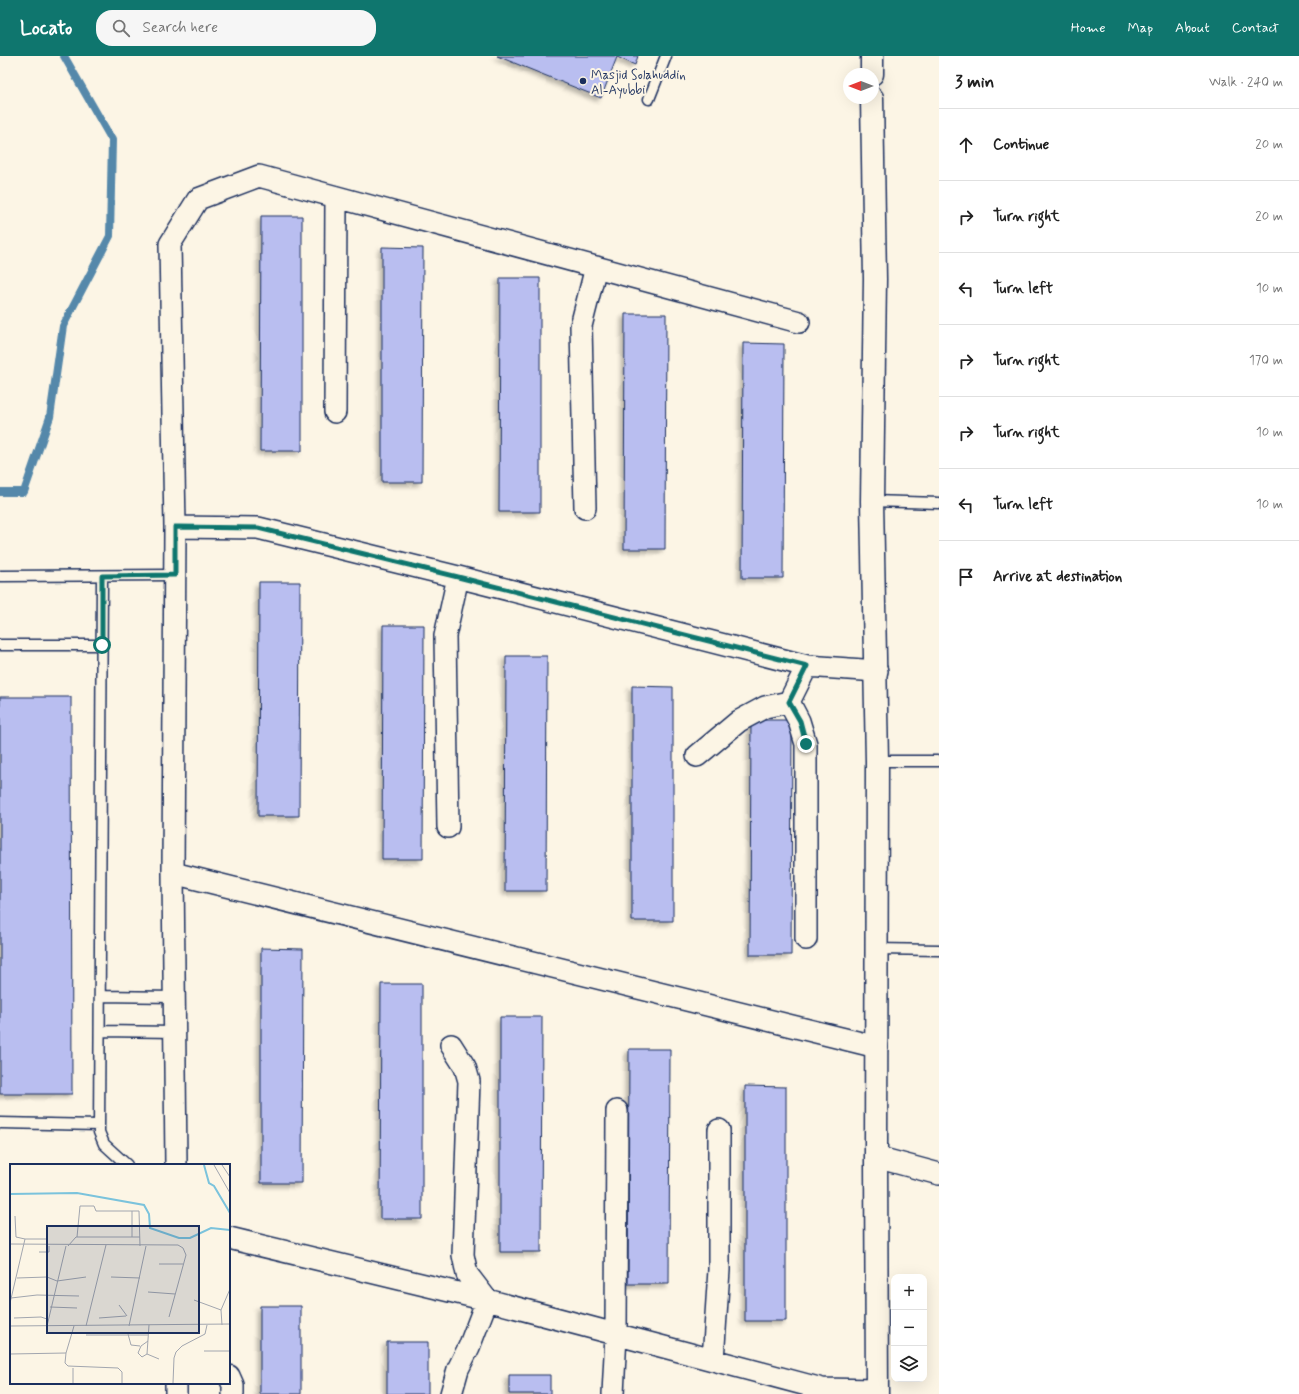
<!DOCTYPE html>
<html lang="en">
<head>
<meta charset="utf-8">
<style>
	:root { --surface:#fff; --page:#f6f6f6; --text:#222; --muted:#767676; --line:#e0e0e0; --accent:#0f766e }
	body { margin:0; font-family:Mynerve,sans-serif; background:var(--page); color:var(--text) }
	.controls { position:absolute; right:12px; bottom:12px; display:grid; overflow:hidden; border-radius:8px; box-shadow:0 4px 16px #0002 }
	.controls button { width:36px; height:36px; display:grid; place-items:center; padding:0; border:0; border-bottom:1px solid var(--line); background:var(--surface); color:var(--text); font:20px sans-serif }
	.compass { position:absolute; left:843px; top:12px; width:36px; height:36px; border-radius:50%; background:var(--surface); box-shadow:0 4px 16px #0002; rotate:270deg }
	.stop { position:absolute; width:12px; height:12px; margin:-9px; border:3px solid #0f766e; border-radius:50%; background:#fff }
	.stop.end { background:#0f766e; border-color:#fff; box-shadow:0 1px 4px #0008 }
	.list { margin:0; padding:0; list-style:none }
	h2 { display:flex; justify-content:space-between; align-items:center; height:52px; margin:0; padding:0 16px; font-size:17px }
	h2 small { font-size:13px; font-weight:400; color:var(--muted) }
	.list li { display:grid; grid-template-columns:26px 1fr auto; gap:12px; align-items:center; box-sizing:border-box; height:72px; padding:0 16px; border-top:1px solid var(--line) }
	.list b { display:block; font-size:15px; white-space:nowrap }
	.list em { font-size:13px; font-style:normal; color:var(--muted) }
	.icon { flex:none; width:22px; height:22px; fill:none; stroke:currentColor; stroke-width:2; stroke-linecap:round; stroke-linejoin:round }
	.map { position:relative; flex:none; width:939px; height:1338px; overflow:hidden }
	header { display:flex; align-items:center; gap:24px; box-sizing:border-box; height:56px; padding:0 20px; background:var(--accent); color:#fff }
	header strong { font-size:19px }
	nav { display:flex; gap:22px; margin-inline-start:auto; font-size:14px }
	.search { width:280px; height:36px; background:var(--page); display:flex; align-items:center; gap:10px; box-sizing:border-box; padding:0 14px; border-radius:16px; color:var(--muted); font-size:15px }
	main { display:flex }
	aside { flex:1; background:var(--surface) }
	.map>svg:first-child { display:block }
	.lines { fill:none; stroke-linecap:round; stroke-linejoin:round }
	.stream { stroke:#58a; stroke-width:8 }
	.building { fill:#b9bef0; stroke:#1b2f5e; filter:url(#shadow) }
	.service-casing { stroke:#1b2f5e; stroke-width:13 }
	.minor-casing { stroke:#1b2f5e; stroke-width:24 }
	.tertiary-casing { stroke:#1b2f5e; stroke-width:25 }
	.service { stroke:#fcf5e5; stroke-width:10 }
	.minor { stroke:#fcf5e5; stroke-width:21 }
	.tertiary { stroke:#fcf5e5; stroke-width:22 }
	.route { stroke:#0f766e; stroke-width:5 }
	.poi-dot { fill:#1b2f5e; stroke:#fcf5e5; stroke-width:1.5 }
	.labels { text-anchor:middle; stroke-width:4; stroke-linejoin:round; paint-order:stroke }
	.poi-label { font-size:13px; fill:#1b2f5e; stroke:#fcf5e5; text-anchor:start }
	.inset-river { fill:none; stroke:#7bc3dc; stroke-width:2 }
	.inset-road { fill:none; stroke:#a2a6af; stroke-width:1 }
	.view { fill:#1b2f5e; fill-opacity:0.15; stroke:#1b2f5e; stroke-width:2 }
	.inset-edge { fill:none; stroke:#1b2f5e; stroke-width:2 }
</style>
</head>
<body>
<header>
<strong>Locato</strong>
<div class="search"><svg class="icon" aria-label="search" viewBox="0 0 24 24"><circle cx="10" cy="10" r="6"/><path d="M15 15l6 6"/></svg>Search here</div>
<nav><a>Home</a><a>Map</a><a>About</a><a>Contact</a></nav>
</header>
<main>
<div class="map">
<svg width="939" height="1338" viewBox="0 0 939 1338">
	<defs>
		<filter id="shadow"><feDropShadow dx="-3.5" dy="3.5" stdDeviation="2" flood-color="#0004"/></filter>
	</defs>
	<rect width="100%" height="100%" fill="#fcf5e5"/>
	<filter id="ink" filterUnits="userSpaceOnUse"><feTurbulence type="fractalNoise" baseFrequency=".025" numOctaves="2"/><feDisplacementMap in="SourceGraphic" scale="8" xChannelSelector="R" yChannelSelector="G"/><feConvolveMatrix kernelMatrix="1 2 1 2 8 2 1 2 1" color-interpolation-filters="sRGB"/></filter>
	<g filter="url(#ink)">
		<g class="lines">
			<path class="stream" d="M 0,436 L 24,436 L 50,361 L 63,270 L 110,180 L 112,84 L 64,0"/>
		</g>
		<path class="building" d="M 497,0 L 638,0 L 635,9 L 617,1 L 601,42 Z
			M 261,160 L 302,160 L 302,395 L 260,395 Z
			M 382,191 L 423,192 L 422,426 L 382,426 Z
			M 500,222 L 540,222 L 540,456 L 499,456 Z
			M 625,258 L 666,258 L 665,493 L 624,493 Z
			M 743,287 L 784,288 L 783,522 L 742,522 Z
			M 259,526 L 300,526 L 299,760 L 258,760 Z
			M 383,569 L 424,569 L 423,803 L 382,803 Z
			M 506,600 L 547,600 L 546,835 L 505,835 Z
			M 632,630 L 673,631 L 673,865 L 632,865 Z
			M 0,641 L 71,641 L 72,1038 L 0,1038 Z
			M 751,664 L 792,664 L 791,899 L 750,899 Z
			M 261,892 L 303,893 L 302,1127 L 261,1127 Z
			M 381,928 L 422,928 L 422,1163 L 380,1163 Z
			M 500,961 L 542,961 L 541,1196 L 500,1196 Z
			M 629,993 L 670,993 L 669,1228 L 628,1228 Z
			M 745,1030 L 786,1031 L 786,1265 L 745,1265 Z
			M 260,1250 L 301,1250 L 301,1338 L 260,1338 Z
			M 387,1286 L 428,1286 L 428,1338 L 387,1338 Z
			M 509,1319 L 550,1319 L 550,1338 L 509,1338 Z"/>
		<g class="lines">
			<g class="service-casing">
				<path id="service" d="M 649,43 L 666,0
					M 872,445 L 939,447
					M 0,520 L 175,519
					M 102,520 L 99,1076 L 104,1088 L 127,1109
					M 0,589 L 102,589
					M 877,705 L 939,705
					M 876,893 L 939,894
					M 100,940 L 174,941
					M 100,975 L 175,976
					M 0,1067 L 99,1069"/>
			</g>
			<g class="minor-casing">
				<path id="minor" d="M 335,356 L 336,141
					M 585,452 L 581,270 L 596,211
					M 175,471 L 258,472 L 458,521 L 807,610 L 877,615
					M 789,646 L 799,665 L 806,688 L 806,883
					M 697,700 L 739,665 L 765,651 L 789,646 L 807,610
					M 448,771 L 445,580 L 458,521
					M 173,817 L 877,991
					M 876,1101 L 939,1118
					M 176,1109 L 173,817 L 175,471 L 170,188 L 198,143 L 259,120 L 799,266
					M 229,1182 L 487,1244 L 822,1333 L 877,1334
					M 713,1304 L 719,1214 L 719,1074
					M 229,1320 L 233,1329 L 233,1338
					M 176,1338 L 176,1327
					M 451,1338 L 458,1313 L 469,1291 L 487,1244 L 467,1218 L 463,1199 L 469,1025 L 465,1011 L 451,989
					M 613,1338 L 616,1279 L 617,1055"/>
			</g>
			<g class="tertiary-casing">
				<path id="tertiary" d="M 872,0 L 872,18
					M 872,42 L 875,223 L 872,445 L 877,705 L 876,1101 L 877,1338"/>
			</g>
			<use href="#service" class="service"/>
			<use href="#minor" class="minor"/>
			<use href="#tertiary" class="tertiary"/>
		</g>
	</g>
	<g class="lines" filter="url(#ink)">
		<path class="route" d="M 102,589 L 102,520 L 175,519 L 175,471 L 258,472 L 458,521 L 807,610 L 789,646 L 800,665 L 806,688"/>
	</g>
	<circle class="poi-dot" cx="583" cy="25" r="4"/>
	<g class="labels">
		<g class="poi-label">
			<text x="591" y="23">Masjid Solahuddin<tspan x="591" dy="15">Al-Ayubbi</tspan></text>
		</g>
	</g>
	<g transform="translate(10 1108)">
		<rect width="220" height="220" fill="#fcf5e5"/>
		<path class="inset-river" d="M 194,1 L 199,19 L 204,22 L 220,49M 0,30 L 67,29 L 134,41 L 139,50 L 140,64 L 169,74 L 180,74 L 201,64 L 220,66"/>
		<path class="inset-road" d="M 204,1 L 220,29M 212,1 L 220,13M 122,47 L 122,73M 5,52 L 6,73 L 15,75M 67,73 L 70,42 L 84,42 L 86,47 L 129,47 L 130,82M 0,80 L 168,81 L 173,84 L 176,91 L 159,153M 58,82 L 66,73 L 130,73M 29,88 L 39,88 L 39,82M 149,100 L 173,100M 101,113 L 130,114M 7,114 L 37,113 L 47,117 L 76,113M 138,128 L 165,130M 1,134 L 27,131 L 69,132M 184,136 L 211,146M 0,139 L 15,75 L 36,75M 109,141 L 117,152M 40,143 L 67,144M 4,154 L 31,153 L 37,155M 89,154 L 116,152M 139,161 L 137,190 L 149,195M 212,161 L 211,146 L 220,125M 0,162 L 220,160M 37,162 L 56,82M 64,162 L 56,189 L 55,199 L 58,202 L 108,204 L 112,208 L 112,219M 76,162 L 96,81M 119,162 L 136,82M 118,170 L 121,181 L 130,182M 76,171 L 138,171M 194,187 L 220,187M 0,190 L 56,189M 137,190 L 132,193 L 128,189 L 131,182 L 138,177M 63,204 L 63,219M 163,219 L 164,194 L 166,188 L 172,182 L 195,170 L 197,161"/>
		<path class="view" d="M 37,62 L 189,62 L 189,169 L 37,169 Z"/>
		<rect width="220" height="220" class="inset-edge"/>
	</g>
</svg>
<div class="controls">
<button>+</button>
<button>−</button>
<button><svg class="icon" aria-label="layers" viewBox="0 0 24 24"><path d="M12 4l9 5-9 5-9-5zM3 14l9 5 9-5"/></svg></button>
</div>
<svg class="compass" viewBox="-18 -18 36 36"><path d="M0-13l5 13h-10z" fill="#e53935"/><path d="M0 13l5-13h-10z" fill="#767676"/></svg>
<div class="stop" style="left:102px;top:589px"></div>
<div class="stop end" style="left:806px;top:688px"></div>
</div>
<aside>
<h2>3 min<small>Walk · 240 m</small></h2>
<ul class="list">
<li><svg class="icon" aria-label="ahead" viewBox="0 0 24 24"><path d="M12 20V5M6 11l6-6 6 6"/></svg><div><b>Continue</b></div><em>20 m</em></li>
<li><svg class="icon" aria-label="right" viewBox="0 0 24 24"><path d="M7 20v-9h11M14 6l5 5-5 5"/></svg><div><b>Turn right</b></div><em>20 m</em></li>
<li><svg class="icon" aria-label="left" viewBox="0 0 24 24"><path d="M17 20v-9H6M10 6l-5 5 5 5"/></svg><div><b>Turn left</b></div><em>10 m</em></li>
<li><svg class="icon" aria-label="right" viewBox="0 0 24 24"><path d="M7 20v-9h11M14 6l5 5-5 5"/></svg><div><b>Turn right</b></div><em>170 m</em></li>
<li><svg class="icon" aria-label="right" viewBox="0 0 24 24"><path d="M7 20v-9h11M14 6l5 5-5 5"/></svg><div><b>Turn right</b></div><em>10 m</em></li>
<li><svg class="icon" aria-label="left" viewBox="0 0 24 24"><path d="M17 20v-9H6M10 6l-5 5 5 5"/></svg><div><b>Turn left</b></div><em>10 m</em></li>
<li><svg class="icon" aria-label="arrive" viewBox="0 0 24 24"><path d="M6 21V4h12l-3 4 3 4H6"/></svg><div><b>Arrive at destination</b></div></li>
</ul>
</aside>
</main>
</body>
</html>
